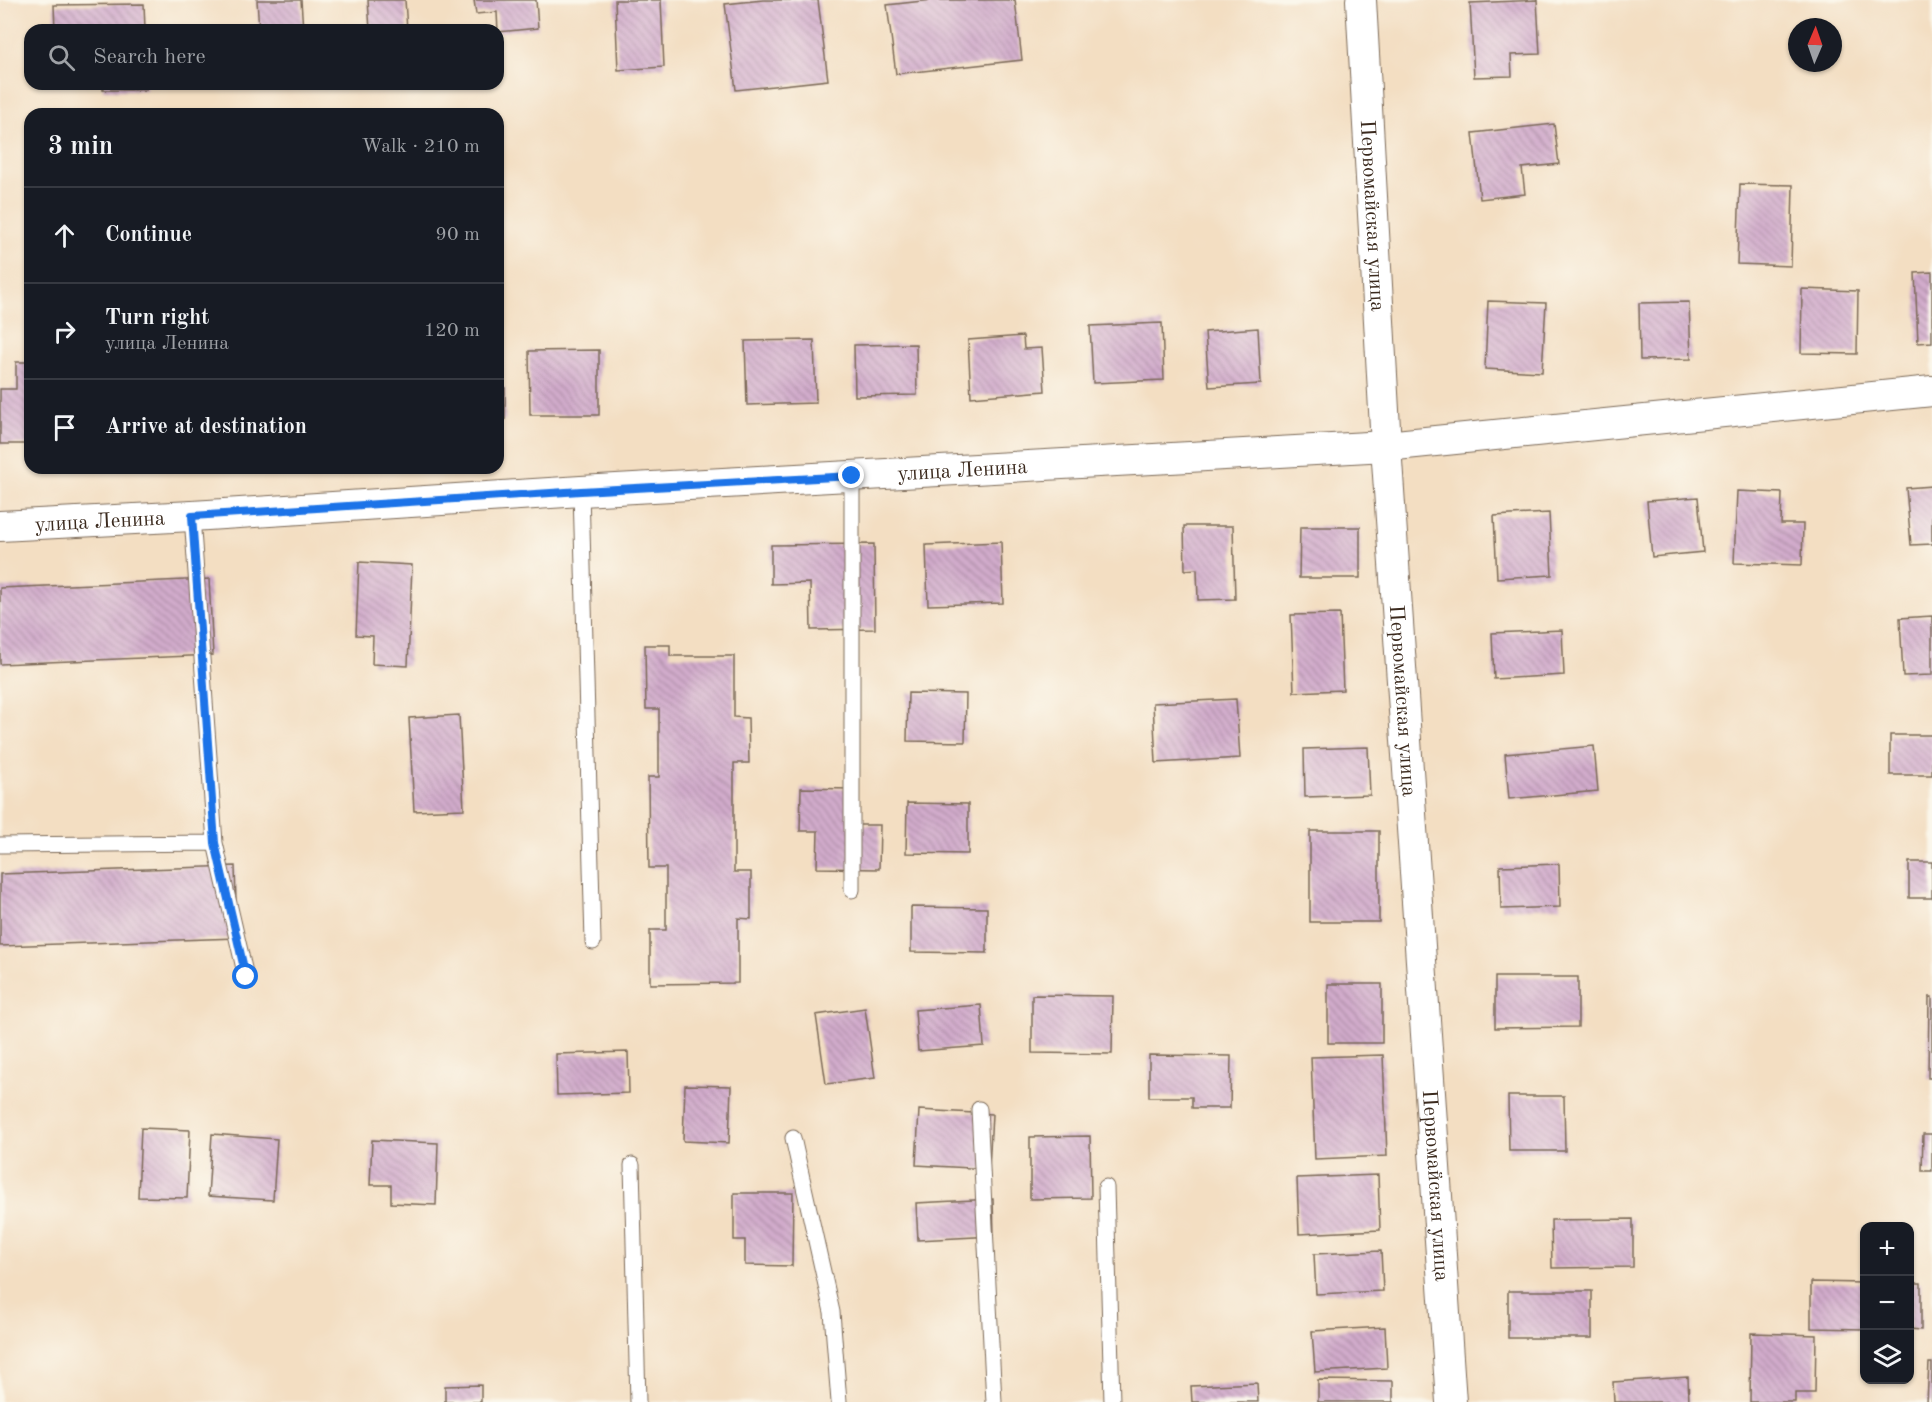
<!DOCTYPE html>
<html lang="en">
<head>
<meta charset="utf-8">
<style>
	:root { --surface:#171b24; --page:#20242c; --text:#f1f3f6; --muted:#9ea1a6; --line:#363941 }
	body { margin:0; font-family:"Old Standard TT",serif; background:var(--page); color:var(--text) }
	.controls { position:absolute; right:18px; bottom:18px; display:grid; overflow:hidden; border-radius:12px; box-shadow:0 2px 4px #0004 }
	.controls button { width:54px; height:54px; display:grid; place-items:center; padding:0; border:0; border-bottom:2px solid var(--line); background:var(--surface); color:var(--text); font:30px sans-serif }
	.compass { position:absolute; left:1788px; top:18px; width:54px; height:54px; border-radius:50%; background:var(--surface); box-shadow:0 2px 4px #0004; rotate:2deg }
	.stop { position:absolute; width:18px; height:18px; margin:-14px; border:4px solid #1a73e8; border-radius:50%; background:#fff }
	.stop.end { background:#1a73e8; border-color:#fff; box-shadow:0 2px 6px #0008 }
	.list { margin:0; padding:0; list-style:none }
	h2 { display:flex; justify-content:space-between; align-items:center; height:78px; margin:0; padding:0 24px; font-size:26px }
	h2 small { font-size:20px; font-weight:400; color:var(--muted) }
	.list li { display:grid; grid-template-columns:39px 1fr auto; gap:18px; align-items:center; box-sizing:border-box; height:96px; padding:0 24px; border-top:2px solid var(--line) }
	.list b { display:block; font-size:22px; white-space:nowrap }
	.list p { margin:0; font-size:20px; white-space:nowrap; color:var(--muted) }
	.list em { font-size:20px; font-style:normal; color:var(--muted) }
	.icon { flex:none; width:33px; height:33px; fill:none; stroke:currentColor; stroke-width:2; stroke-linecap:round; stroke-linejoin:round }
	.map { position:relative; flex:none; width:1932px; height:1402px; overflow:hidden }
	.search { position:absolute; background:var(--surface); box-shadow:0 2px 4px #0004; left:24px; top:24px; width:480px; height:66px; display:flex; align-items:center; gap:15px; box-sizing:border-box; padding:0 21px; border-radius:18px; color:var(--muted); font-size:22px }
	.panel { position:absolute; background:var(--surface); box-shadow:0 2px 4px #0004; left:24px; top:108px; width:480px; height:366px; border-radius:18px }
	.map>svg:first-child { display:block }
	.building { fill:url(#building-back-hatch) }
	.lines { fill:none; stroke-linecap:round; stroke-linejoin:round }
	.lane-casing { stroke:#7b6957; stroke-width:17 }
	.street-casing { stroke:#7b6957; stroke-width:32 }
	.lane { stroke:#fff; stroke-width:15 }
	.street { stroke:#fff; stroke-width:30 }
	.route { stroke:#1a73e8; stroke-width:8 }
	.labels { text-anchor:middle; stroke-width:4.5; stroke-linejoin:round; paint-order:stroke }
	.street-label { font-size:21px; fill:#3b2a1e; stroke:#fbf7ec }
</style>
</head>
<body>
<div class="map">
<svg width="1932" height="1402" viewBox="0 0 1932 1402">
	<defs>
		<pattern id="building-back-hatch" width="6" height="6" patternUnits="userSpaceOnUse" patternTransform="scale(1.5)"><rect width="6" height="6" fill="#d2accc"/><path d="M-1 5l2 2M0 0l6 6M5-1l2 2" fill="none" stroke="#ac8ca5"/></pattern>
	</defs>
	<rect width="100%" height="100%" fill="#fbf7ec"/>
	<filter id="ink" filterUnits="userSpaceOnUse"><feTurbulence type="fractalNoise" baseFrequency=".0167" numOctaves="2"/><feDisplacementMap in="SourceGraphic" scale="12" xChannelSelector="R" yChannelSelector="G"/><feConvolveMatrix kernelMatrix="1 2 1 2 8 2 1 2 1" color-interpolation-filters="sRGB"/></filter>
	<filter id="wash" filterUnits="userSpaceOnUse"><feTurbulence type="fractalNoise" baseFrequency=".008" numOctaves="4" result="noise"/><feDisplacementMap in="SourceGraphic" scale="24" xChannelSelector="R" yChannelSelector="G"/><feGaussianBlur stdDeviation="1.35" result="paint"/><feColorMatrix in="noise" values="0 0 0 0 0 0 0 0 0 0 0 0 0 0 0 0 0 1.4 0 .05"/><feComposite in="paint" operator="in"/></filter>
	<g filter="url(#wash)">
		<rect width="100%" height="100%" fill="#f3dec2"/>
		<g id="blocks">
			<path class="building" d="M 257,0 L 301,0 L 303,30 L 259,30 Z
				M 368,0 L 405,0 L 407,30 L 370,30 Z
				M 474,0 L 536,0 L 538,28 L 498,32 L 497,12 L 476,14 Z
				M 615,0 L 661,0 L 664,67 L 618,70 Z
				M 763,0 L 818,0 L 828,80 L 736,90 L 725,4 Z
				M 932,0 L 1015,0 L 1022,60 L 896,74 L 887,5 Z
				M 1537,0 L 1540,54 L 1511,55 L 1512,76 L 1474,77 L 1470,3 Z
				M 144,4 L 145,30 L 55,30 L 54,5 Z
				M 103,84 L 146,84 L 146,90 L 103,90 Z
				M 1554,124 L 1559,164 L 1522,168 L 1525,194 L 1480,199 L 1473,133 Z
				M 1740,184 L 1793,185 L 1791,266 L 1737,264 Z
				M 1932,272 L 1932,342 L 1918,343 L 1915,273 Z
				M 1802,289 L 1858,291 L 1857,354 L 1801,353 Z
				M 1488,301 L 1546,303 L 1542,372 L 1485,369 Z
				M 1689,302 L 1691,359 L 1640,360 L 1639,303 Z
				M 1162,323 L 1164,380 L 1093,383 L 1090,326 Z
				M 1258,328 L 1261,384 L 1209,387 L 1205,332 Z
				M 1023,336 L 1024,349 L 1042,348 L 1045,391 L 971,397 L 968,340 Z
				M 814,340 L 816,403 L 747,405 L 745,341 Z
				M 916,344 L 917,395 L 855,396 L 854,345 Z
				M 599,350 L 599,415 L 530,415 L 529,351 Z
				M 16,362 L 30,362 L 30,444 L 0,444 L 0,389 L 16,389 Z
				M 498,388 L 505,388 L 505,420 L 498,420 Z
				M 1932,486 L 1932,544 L 1911,545 L 1906,488 Z
				M 1737,491 L 1782,493 L 1781,524 L 1803,524 L 1802,565 L 1734,563 Z
				M 1698,497 L 1703,552 L 1652,557 L 1647,501 Z
				M 1549,513 L 1552,575 L 1497,578 L 1494,516 Z
				M 1184,526 L 1233,526 L 1235,599 L 1198,600 L 1197,569 L 1185,570 Z
				M 1300,527 L 1360,527 L 1360,578 L 1299,578 Z
				M 1001,542 L 1003,603 L 928,605 L 926,545 Z
				M 874,544 L 875,629 L 811,630 L 810,583 L 771,584 L 771,545 Z
				M 359,562 L 412,565 L 408,666 L 372,664 L 373,636 L 356,635 Z
				M 209,579 L 213,655 L 0,664 L 0,588 Z
				M 1340,614 L 1343,690 L 1294,692 L 1291,615 Z
				M 1932,616 L 1932,675 L 1903,676 L 1900,618 Z
				M 1562,630 L 1564,675 L 1494,679 L 1492,633 Z
				M 645,645 L 670,645 L 670,656 L 734,656 L 734,717 L 748,718 L 749,763 L 734,763 L 734,872 L 751,872 L 751,919 L 738,918 L 738,983 L 650,984 L 650,930 L 666,930 L 666,868 L 649,868 L 648,777 L 659,777 L 659,709 L 646,709 Z
				M 908,693 L 966,694 L 965,742 L 907,741 Z
				M 1236,699 L 1240,758 L 1156,763 L 1153,703 Z
				M 459,715 L 464,809 L 414,811 L 409,718 Z
				M 1890,735 L 1932,735 L 1932,775 L 1890,775 Z
				M 1594,746 L 1598,791 L 1509,799 L 1505,754 Z
				M 1368,747 L 1370,795 L 1305,797 L 1304,749 Z
				M 801,788 L 850,789 L 849,825 L 880,825 L 879,869 L 817,868 L 818,831 L 800,831 Z
				M 907,803 L 968,804 L 968,854 L 906,853 Z
				M 1310,831 L 1379,831 L 1379,922 L 1310,922 Z
				M 1909,862 L 1932,862 L 1932,898 L 1909,898 Z
				M 1559,864 L 1560,907 L 1501,909 L 1500,866 Z
				M 235,866 L 237,938 L 0,946 L 0,874 Z
				M 911,907 L 987,908 L 987,953 L 911,952 Z
				M 1495,977 L 1578,977 L 1578,1027 L 1495,1028 Z
				M 1328,984 L 1382,984 L 1382,1043 L 1328,1043 Z
				M 1032,995 L 1113,996 L 1112,1054 L 1032,1053 Z
				M 1929,997 L 1932,997 L 1932,1078 L 1928,1078 Z
				M 981,1005 L 984,1046 L 918,1051 L 915,1010 Z
				M 865,1008 L 875,1078 L 826,1084 L 816,1015 Z
				M 628,1052 L 629,1093 L 557,1095 L 556,1054 Z
				M 1149,1055 L 1231,1056 L 1230,1108 L 1192,1108 L 1192,1097 L 1149,1097 Z
				M 1383,1055 L 1387,1156 L 1315,1159 L 1311,1057 Z
				M 685,1085 L 731,1086 L 729,1143 L 683,1141 Z
				M 1508,1096 L 1564,1096 L 1565,1151 L 1509,1151 Z
				M 919,1110 L 992,1114 L 989,1169 L 916,1165 Z
				M 141,1128 L 190,1130 L 187,1198 L 138,1197 Z
				M 212,1134 L 277,1139 L 273,1200 L 208,1196 Z
				M 1923,1134 L 1932,1134 L 1932,1171 L 1922,1171 Z
				M 1090,1136 L 1091,1198 L 1030,1199 L 1030,1137 Z
				M 372,1140 L 438,1143 L 436,1205 L 391,1203 L 391,1185 L 370,1185 Z
				M 1378,1175 L 1380,1230 L 1299,1234 L 1297,1178 Z
				M 734,1193 L 793,1193 L 792,1266 L 745,1265 L 745,1240 L 734,1240 Z
				M 993,1199 L 994,1236 L 918,1240 L 916,1203 Z
				M 1633,1219 L 1633,1267 L 1552,1268 L 1551,1220 Z
				M 1381,1251 L 1383,1291 L 1316,1294 L 1314,1254 Z
				M 1811,1282 L 1864,1283 L 1864,1329 L 1811,1328 Z
				M 1910,1283 L 1921,1283 L 1921,1330 L 1910,1329 Z
				M 1508,1291 L 1592,1291 L 1592,1338 L 1508,1338 Z
				M 1385,1327 L 1387,1368 L 1315,1372 L 1312,1331 Z
				M 1751,1333 L 1816,1335 L 1815,1393 L 1795,1393 L 1795,1402 L 1750,1402 Z
				M 1929,1363 L 1932,1363 L 1932,1402 L 1927,1402 Z
				M 1688,1377 L 1689,1402 L 1614,1402 L 1613,1382 Z
				M 1318,1380 L 1393,1381 L 1393,1402 L 1318,1402 Z
				M 1257,1383 L 1258,1402 L 1192,1402 L 1191,1386 Z
				M 481,1385 L 481,1402 L 445,1402 L 445,1386 Z"/>
		</g>
	</g>
	<g filter="url(#ink)">
		<use href="#blocks" fill-opacity="0" stroke="#7b6957" stroke-width="1.5"/>
		<g class="lines">
			<g class="lane-casing">
				<path id="lane" d="M 581,491 L 593,942
					M 192,516 L 215,843 L 246,977
					M 0,845 L 215,843
					M 852,890 L 852,476
					M 979,1109 L 994,1402
					M 793,1138 L 832,1312 L 839,1402
					M 632,1165 L 638,1402
					M 1106,1187 L 1112,1402"/>
			</g>
			<g class="street-casing">
				<g id="street">
					<path id="s1" d="M 1361,0 L 1386,446 L 1451,1402"/>
					<path id="s2" d="M 0,526 L 192,516 L 581,491 L 1386,446 L 1932,391"/>
				</g>
			</g>
			<use href="#lane" class="lane"/>
			<use href="#street" class="street"/>
		</g>
	</g>
	<g class="lines" filter="url(#ink)">
		<path class="route" d="M 246,977 L 215,843 L 192,516 L 581,491 L 852,476"/>
	</g>
	<g class="labels">
		<g class="street-label">
			<text dy="7" stroke="none"><textPath href="#s1" startOffset="216">Первомайская улица</textPath></text>
			<text dy="7" stroke="none"><textPath href="#s2" startOffset="964">улица Ленина</textPath></text>
			<text dy="7" stroke="none"><textPath href="#s2" startOffset="100">улица Ленина</textPath></text>
			<text dy="7" stroke="none"><textPath href="#s1" startOffset="702">Первомайская улица</textPath></text>
			<text dy="7" stroke="none"><textPath href="#s1" startOffset="1188">Первомайская улица</textPath></text>
		</g>
	</g>
</svg>
<div class="controls">
<button>+</button>
<button>−</button>
<button><svg class="icon" aria-label="layers" viewBox="0 0 24 24"><path d="M12 4l9 5-9 5-9-5zM3 14l9 5 9-5"/></svg></button>
</div>
<svg class="compass" viewBox="-18 -18 36 36"><path d="M0-13l5 13h-10z" fill="#e53935"/><path d="M0 13l5-13h-10z" fill="#9ea1a6"/></svg>
<div class="stop" style="left:246px;top:977px"></div>
<div class="stop end" style="left:852px;top:476px"></div>
<div class="search"><svg class="icon" aria-label="search" viewBox="0 0 24 24"><circle cx="10" cy="10" r="6"/><path d="M15 15l6 6"/></svg>Search here</div>
<section class="panel">
<h2>3 min<small>Walk · 210 m</small></h2>
<ul class="list">
<li><svg class="icon" aria-label="ahead" viewBox="0 0 24 24"><path d="M12 20V5M6 11l6-6 6 6"/></svg><div><b>Continue</b></div><em>90 m</em></li>
<li><svg class="icon" aria-label="right" viewBox="0 0 24 24"><path d="M7 20v-9h11M14 6l5 5-5 5"/></svg><div><b>Turn right</b><p>улица Ленина</p></div><em>120 m</em></li>
<li><svg class="icon" aria-label="arrive" viewBox="0 0 24 24"><path d="M6 21V4h12l-3 4 3 4H6"/></svg><div><b>Arrive at destination</b></div></li>
</ul>
</section>
</div>
</body>
</html>
